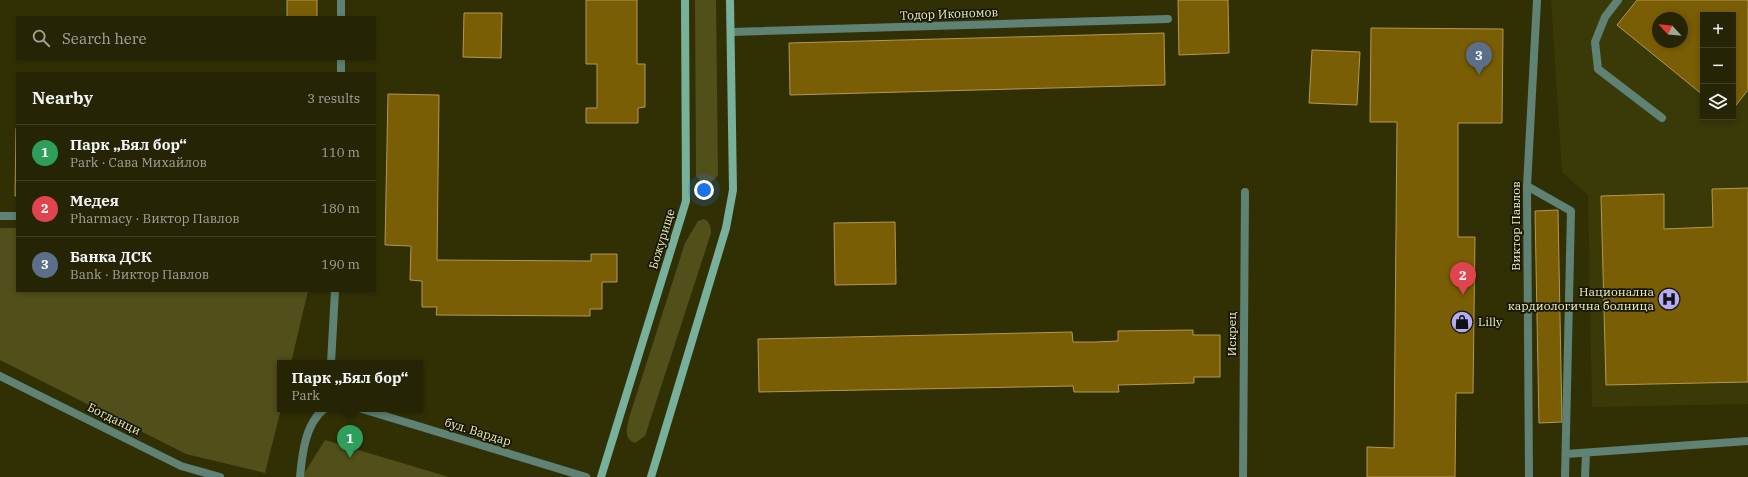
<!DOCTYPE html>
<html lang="en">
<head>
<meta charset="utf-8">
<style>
	:root { --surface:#252404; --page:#313013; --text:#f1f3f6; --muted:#a3a49a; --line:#424126; --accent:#8c9099 }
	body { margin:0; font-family:"IBM Plex Serif",serif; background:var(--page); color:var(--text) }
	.controls { position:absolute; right:12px; top:12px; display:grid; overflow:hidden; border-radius:0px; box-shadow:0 2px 6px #0003 }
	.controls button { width:36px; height:36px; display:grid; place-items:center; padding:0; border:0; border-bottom:1px solid var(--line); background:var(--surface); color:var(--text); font:20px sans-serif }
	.compass { position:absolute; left:1652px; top:12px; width:36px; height:36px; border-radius:50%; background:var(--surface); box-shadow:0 2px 6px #0003; rotate:296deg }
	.you { position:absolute; left:704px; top:190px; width:14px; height:14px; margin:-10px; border:3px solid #fff; border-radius:50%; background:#1a73e8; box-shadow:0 0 0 6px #1a73e833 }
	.badge { display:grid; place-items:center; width:26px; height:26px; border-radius:50%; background:var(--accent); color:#fff; font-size:13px; font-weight:700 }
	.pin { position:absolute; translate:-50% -33px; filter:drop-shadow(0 1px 2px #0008) }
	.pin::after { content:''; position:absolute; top:21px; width:14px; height:12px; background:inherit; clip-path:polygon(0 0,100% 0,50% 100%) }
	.popup { position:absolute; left:277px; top:360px; width:146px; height:52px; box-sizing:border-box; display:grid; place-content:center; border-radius:0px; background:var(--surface); filter:drop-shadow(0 1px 3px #0005); font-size:13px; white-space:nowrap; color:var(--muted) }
	.popup b { font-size:15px; color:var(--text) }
	.popup::after { content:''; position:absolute; left:50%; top:100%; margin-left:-8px; border:8px solid transparent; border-top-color:var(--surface) }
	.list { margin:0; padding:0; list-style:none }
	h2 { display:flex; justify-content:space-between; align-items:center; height:52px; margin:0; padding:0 16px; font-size:17px }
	h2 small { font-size:13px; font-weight:400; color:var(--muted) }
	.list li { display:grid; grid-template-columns:26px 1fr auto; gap:12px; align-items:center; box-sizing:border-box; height:56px; padding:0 16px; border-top:1px solid var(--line) }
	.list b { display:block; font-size:15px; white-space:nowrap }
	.list p { margin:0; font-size:13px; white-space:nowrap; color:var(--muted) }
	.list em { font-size:13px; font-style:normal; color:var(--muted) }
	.icon { flex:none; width:22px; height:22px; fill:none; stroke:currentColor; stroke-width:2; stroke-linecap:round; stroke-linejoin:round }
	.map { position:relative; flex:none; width:1748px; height:477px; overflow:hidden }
	.search { position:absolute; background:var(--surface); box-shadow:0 2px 6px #0003; left:16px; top:16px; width:360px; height:44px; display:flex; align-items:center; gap:10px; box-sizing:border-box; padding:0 14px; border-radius:0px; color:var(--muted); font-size:15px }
	.panel { position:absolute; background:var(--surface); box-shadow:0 2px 6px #0003; left:16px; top:72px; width:360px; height:220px; border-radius:0px }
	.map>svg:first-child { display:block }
	.built { fill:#3a3908; fill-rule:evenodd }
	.green { fill:#514f1a }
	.building { fill:#7a5e05; stroke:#b5984e; fill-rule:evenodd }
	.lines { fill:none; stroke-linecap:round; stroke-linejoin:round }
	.lane { stroke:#5f8274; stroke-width:8 }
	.street { stroke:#5f8274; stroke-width:8 }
	.secondary { stroke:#78b19b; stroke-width:8 }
	.labels { text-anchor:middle; stroke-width:3.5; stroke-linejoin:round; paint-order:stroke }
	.street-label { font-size:12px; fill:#eff0ca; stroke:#181700 }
	.poi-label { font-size:12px; fill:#eff0ca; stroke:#181700; text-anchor:end }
</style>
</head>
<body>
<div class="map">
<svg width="1748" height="477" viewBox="0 0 1748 477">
	<rect width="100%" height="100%" fill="#313005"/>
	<path class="built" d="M 1551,0 L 1748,0 L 1748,404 L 1592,407 L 1588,195 L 1562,172 ZM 1703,15 L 1733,15 L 1733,117 L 1703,117 ZM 1658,18 L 1682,18 L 1682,42 L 1658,42 Z"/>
	<path class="green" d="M 695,0 L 716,0 L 718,175 C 714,181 710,183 703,183 L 696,176 Z
		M 704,219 C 710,222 711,227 711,233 L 645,436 L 635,443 C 623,439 627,427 629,418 L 685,243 L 698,221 Z
		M 0,228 L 17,228 L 17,291 L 308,291 L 291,363 L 280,363 L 281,409 L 265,473 L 186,454 L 0,360 Z
		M 325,440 L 449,477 L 302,477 Z"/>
	<path class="building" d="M 287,0 L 317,0 L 317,17 L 287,17 Z
		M 586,0 L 637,0 L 637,64 L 645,64 L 645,107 L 638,108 L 638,123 L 586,123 L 586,108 L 597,108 L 597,64 L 586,64 Z
		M 1178,0 L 1228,0 L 1229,53 L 1179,55 Z
		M 1637,0 L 1748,0 L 1748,90 L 1733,109 L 1733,15 L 1703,15 L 1703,95 L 1617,25 ZM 1658,18 L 1682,18 L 1682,42 L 1658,42 Z
		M 464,13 L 502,13 L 501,58 L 463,57 Z
		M 1371,28 L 1503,29 L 1502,123 L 1458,123 L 1458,237 L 1475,237 L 1473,393 L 1456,393 L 1455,477 L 1367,477 L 1367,447 L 1394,448 L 1397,122 L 1370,122 Z
		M 1164,33 L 1165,85 L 790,95 L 789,43 Z
		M 1312,50 L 1360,52 L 1357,105 L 1309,103 Z
		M 388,94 L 439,95 L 437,260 L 591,261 L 591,254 L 617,254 L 617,282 L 602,282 L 602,309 L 590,309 L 590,316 L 436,315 L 437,307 L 422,307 L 422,281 L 410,280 L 411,246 L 385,245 Z
		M 16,128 L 17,128 L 17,196 L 15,196 Z
		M 1748,188 L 1748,382 L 1606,385 L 1601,196 L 1664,194 L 1664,229 L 1713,227 L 1712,189 Z
		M 1558,210 L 1562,422 L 1539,423 L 1535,211 Z
		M 895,222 L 896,284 L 835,285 L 834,223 Z
		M 1193,330 L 1193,335 L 1220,335 L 1220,377 L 1194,377 L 1194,383 L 1118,385 L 1119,392 L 1074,392 L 1073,386 L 759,392 L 758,339 L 1072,332 L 1073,342 L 1095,342 L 1118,341 L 1118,331 Z"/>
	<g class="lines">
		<path class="lane" d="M 1618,0 L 1605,17 L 1595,42 L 1598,69 L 1662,118
			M 731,32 L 1168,19
			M 1527,186 L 1571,211 L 1565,477
			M 1566,454 L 1748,441
			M 1243,477 L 1245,192
			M 1585,477 L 1586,453"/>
		<path class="street" d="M 341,17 L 341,0
			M 341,73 L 341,59
			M 0,216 L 17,216
			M 331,363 L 335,291
			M 0,376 L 181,466 L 220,477
			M 362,409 L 586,477
			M 300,477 C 302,455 305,424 324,409
			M 1529,477 L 1527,186 L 1537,0"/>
		<path class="secondary" d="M 601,477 L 686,201 L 685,0
			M 651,477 L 726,228 L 733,190 L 730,0"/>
	</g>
	<defs>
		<g id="hospital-disc" transform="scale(1.15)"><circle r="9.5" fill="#b4acf9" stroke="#181700"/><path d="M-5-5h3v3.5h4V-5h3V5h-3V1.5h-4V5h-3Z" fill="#111"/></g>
		<g id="shop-disc" transform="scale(1.15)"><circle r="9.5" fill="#b4acf9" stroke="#181700"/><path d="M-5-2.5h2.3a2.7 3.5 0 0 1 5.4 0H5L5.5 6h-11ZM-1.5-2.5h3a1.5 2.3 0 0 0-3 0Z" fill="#111"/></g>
	</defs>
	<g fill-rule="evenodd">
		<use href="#hospital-disc" x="1669" y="299"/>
		<use href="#shop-disc" x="1462" y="322"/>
	</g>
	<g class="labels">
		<g class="street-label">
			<text transform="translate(949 14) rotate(-2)" y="4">Тодор Икономов</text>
			<text transform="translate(1516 226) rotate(-90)" y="4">Виктор Павлов</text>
			<text transform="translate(662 239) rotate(-73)" y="4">Божурище</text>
			<text transform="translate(1232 334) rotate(-90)" y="4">Искрец</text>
			<text transform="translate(114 419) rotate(26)" y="4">Богданци</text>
			<text transform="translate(478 432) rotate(17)" y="4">бул. Вардар</text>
		</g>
		<g class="poi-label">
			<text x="1654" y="296">Национална<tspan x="1654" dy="14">кардиологична болница</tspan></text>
			<text x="1478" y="326" text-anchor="start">Lilly</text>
		</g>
	</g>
</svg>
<div class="controls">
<button>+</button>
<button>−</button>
<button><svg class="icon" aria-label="layers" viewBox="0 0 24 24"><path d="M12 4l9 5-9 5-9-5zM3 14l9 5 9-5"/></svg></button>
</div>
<svg class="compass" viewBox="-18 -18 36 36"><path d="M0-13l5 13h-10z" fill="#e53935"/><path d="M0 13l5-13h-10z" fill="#a3a49a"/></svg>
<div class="you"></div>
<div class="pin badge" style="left:350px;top:458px;background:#2e9e5b">1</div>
<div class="popup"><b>Парк „Бял бор“</b>Park</div>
<div class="pin badge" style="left:1463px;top:295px;background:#e0444e">2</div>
<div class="pin badge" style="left:1479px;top:75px;background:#5c6f8a">3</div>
<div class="search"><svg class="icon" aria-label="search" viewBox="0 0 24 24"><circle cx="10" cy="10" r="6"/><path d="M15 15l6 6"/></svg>Search here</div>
<section class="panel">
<h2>Nearby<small>3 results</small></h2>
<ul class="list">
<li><span class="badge" style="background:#2e9e5b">1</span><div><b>Парк „Бял бор“</b><p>Park · Сава Михайлов</p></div><em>110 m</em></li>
<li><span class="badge" style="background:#e0444e">2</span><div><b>Медея</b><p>Pharmacy · Виктор Павлов</p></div><em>180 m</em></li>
<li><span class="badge" style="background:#5c6f8a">3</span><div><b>Банка ДСК</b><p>Bank · Виктор Павлов</p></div><em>190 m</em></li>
</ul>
</section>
</div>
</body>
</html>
